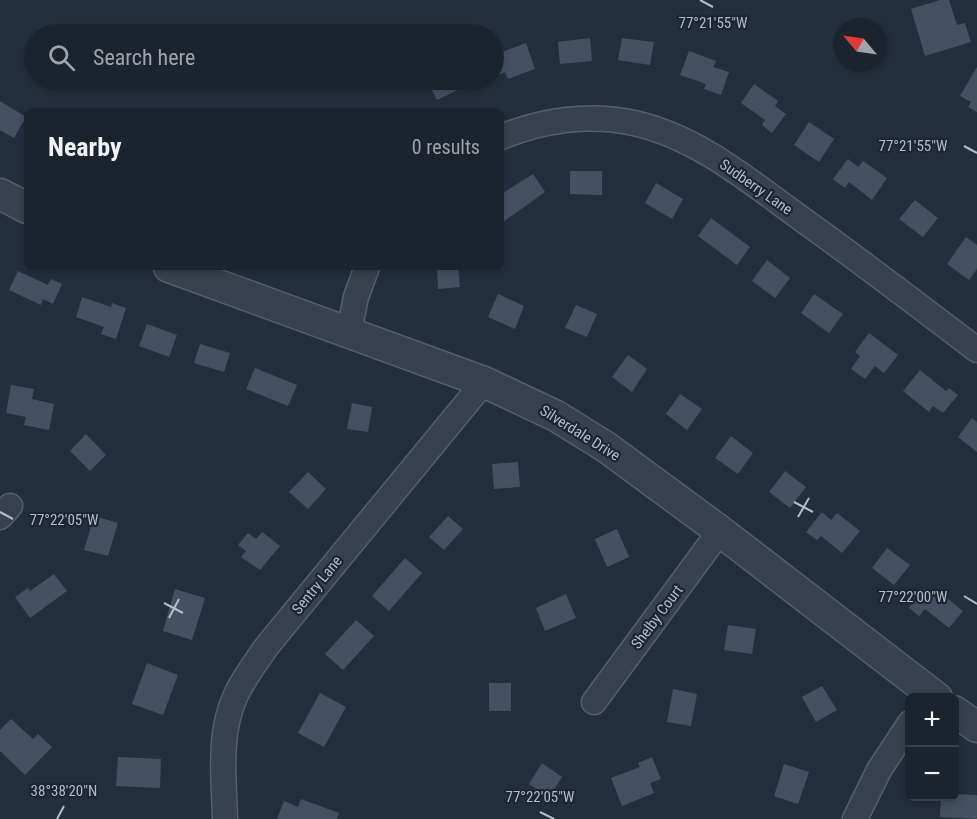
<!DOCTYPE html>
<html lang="en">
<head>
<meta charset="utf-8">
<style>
	:root { --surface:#1b232e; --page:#242b36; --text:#f1f3f6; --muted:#a0a4aa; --line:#39404a }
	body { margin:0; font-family:"Roboto Condensed",sans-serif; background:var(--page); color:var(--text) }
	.controls { position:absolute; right:18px; bottom:18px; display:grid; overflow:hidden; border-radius:9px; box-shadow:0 3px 9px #0003 }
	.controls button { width:54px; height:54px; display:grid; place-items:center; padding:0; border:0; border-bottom:2px solid var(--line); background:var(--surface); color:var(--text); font:30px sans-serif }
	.compass { position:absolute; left:833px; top:18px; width:54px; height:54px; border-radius:50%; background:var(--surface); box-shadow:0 3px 9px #0003; rotate:299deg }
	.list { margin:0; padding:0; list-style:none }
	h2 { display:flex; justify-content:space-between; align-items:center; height:78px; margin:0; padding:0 24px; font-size:26px }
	h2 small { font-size:20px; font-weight:400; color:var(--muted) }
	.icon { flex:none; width:33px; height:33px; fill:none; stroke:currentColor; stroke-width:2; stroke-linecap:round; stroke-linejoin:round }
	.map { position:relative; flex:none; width:977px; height:819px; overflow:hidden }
	.search { position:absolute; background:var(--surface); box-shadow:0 3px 9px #0003; left:24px; top:24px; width:480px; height:66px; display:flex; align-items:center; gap:15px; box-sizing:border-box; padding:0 21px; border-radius:33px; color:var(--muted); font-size:22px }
	.panel { position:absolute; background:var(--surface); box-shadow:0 3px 9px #0003; left:24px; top:108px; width:480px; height:162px; border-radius:9px }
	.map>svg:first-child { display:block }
	.building { fill:#455162 }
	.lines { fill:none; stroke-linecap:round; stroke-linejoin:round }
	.minor-casing { stroke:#565f6c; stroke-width:27 }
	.tertiary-casing { stroke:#565f6c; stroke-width:33 }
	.minor { stroke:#38414e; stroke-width:24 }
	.tertiary { stroke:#38414e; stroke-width:30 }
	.ticks { fill:none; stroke:#b4bcc9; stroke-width:2 }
	.labels { text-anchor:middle; stroke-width:4.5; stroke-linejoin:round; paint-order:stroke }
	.street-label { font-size:15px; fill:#b4bcc9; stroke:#1d2633 }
	.ticks-label { font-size:15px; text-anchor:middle; fill:#b4bcc9; stroke:#1d2633; stroke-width:4.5; stroke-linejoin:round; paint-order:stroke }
</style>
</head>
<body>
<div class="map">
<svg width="977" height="819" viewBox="0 0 977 819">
	<rect width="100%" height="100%" fill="#242f3e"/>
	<path class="building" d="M 940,0 L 949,0 L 957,25 L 965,23 L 971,42 L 925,56 L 911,9 Z
		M 590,38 L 592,61 L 560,64 L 558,42 Z
		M 622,38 L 654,42 L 650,65 L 618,60 Z
		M 526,43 L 535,69 L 508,79 L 505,72 L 494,77 L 494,55 Z
		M 689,51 L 716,61 L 713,67 L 729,72 L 721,95 L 704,89 L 706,84 L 680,75 Z
		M 977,67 L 977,112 L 968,107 L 971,102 L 960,96 Z
		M 434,80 L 467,80 L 470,84 L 437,100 L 428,82 Z
		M 754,84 L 778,101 L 775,106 L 786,114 L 772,133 L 762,125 L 765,120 L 741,103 Z
		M 0,101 L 26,117 L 14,138 L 0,130 Z
		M 809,122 L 834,139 L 819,162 L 794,145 Z
		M 848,159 L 858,167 L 863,161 L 887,178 L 872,200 L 849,182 L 845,188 L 833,179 Z
		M 570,171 L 602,171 L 602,195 L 570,194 Z
		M 533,174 L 545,192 L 503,222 L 501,194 Z
		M 656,183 L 683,199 L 672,219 L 645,203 Z
		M 915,200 L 938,218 L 923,237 L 899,219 Z
		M 711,218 L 750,247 L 737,265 L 698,236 Z
		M 966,237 L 977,245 L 977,269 L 969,280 L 947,264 Z
		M 767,260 L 790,278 L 775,298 L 752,281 Z
		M 437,267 L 458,267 L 460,287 L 438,289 Z
		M 18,271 L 48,285 L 51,279 L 62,284 L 53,304 L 43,299 L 41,305 L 9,290 Z
		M 498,294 L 524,306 L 515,329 L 488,317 Z
		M 814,294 L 843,314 L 829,333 L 801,313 Z
		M 82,297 L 111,307 L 112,303 L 126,308 L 116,339 L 101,334 L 104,327 L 76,317 Z
		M 576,305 L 597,314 L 587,337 L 565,328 Z
		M 147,324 L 177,335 L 169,357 L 139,346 Z
		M 869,333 L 898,355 L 884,373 L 875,366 L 865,379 L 851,369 L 860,356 L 855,352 Z
		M 200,344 L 230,353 L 224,372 L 194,363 Z
		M 628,355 L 647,369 L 632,392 L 612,377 Z
		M 255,368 L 297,385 L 288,406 L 246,389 Z
		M 920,370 L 946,391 L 949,388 L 958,395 L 943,413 L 933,406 L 929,412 L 903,391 Z
		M 11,385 L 34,389 L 32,399 L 54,404 L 49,430 L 24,425 L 26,417 L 6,413 Z
		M 680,394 L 702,409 L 687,430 L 666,414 Z
		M 352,403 L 372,407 L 368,432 L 347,429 Z
		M 972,418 L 977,422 L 977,452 L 958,437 Z
		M 86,434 L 106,455 L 90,471 L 70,451 Z
		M 731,436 L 753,453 L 738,474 L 715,458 Z
		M 518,462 L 520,487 L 494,489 L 492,464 Z
		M 785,471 L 806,487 L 790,508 L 769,492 Z
		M 308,472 L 326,489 L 308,509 L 289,492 Z
		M 822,512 L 831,520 L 837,513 L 860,531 L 842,553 L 821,536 L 817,540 L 806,532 Z
		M 94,516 L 118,523 L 108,556 L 84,550 Z
		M 448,516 L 463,529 L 444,550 L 429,537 Z
		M 617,529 L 629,557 L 607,567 L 595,539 Z
		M 262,532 L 280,546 L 260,570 L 241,557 L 246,551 L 238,545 L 248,533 L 256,539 Z
		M 887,548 L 910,565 L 894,585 L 872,568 Z
		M 405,558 L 422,573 L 389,611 L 372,596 Z
		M 54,574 L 67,591 L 30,618 L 15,597 L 28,588 L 30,591 Z
		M 175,589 L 205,598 L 192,640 L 163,631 Z
		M 924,589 L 936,598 L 940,592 L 963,611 L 949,628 L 925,609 L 919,616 L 909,608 Z
		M 566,594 L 576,618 L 545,631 L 536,608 Z
		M 356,620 L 374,636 L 343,670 L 325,654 Z
		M 728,625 L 756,629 L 752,654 L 724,650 Z
		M 147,663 L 178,675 L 163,715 L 132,704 Z
		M 489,683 L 511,683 L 511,711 L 489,711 Z
		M 822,686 L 837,710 L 816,722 L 802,697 Z
		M 673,689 L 697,694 L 691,726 L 667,722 Z
		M 320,693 L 346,707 L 324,747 L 298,733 Z
		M 11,719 L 33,739 L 38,734 L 52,747 L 25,775 L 0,751 L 0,730 Z
		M 118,757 L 161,759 L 160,788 L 116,786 Z
		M 652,757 L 661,779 L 650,783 L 654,793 L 622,806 L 611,778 L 640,767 L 638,763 Z
		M 542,763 L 562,777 L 549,797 L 529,784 Z
		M 784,764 L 809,772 L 798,804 L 774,796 Z
		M 954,794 L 977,795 L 977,819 L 940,817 L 941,796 L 954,796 Z
		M 301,799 L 339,813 L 337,819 L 277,819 L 284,801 L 298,807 Z"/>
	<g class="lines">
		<g class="minor-casing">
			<path id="minor" d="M 501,137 C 543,120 590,113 634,123 C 697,137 748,180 799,217 C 859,260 918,305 977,350
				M 349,332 L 356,297 L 367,267
				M 0,517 L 10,506
				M 594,702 L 720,531
				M 225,819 C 224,779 218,735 235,697 C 243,679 256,662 267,646 L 484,382
				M 855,819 L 879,770 L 910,723"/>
		</g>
		<g class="tertiary-casing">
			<path id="tertiary" d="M 0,194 L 27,208
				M 169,267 L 484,382 L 556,416 L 606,447 L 720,531 L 937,698
				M 954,711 L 977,727"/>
		</g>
		<use href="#minor" class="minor"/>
		<use href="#tertiary" class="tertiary"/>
	</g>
	<path class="ticks" d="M 700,0 L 713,7M 964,146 L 977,153M 794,502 L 813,512M 0,512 L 13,519M 798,517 L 809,498M 964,596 L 977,604M 164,603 L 183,613M 169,618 L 179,599M 540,812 L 554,819M 57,819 L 64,806"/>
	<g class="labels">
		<g class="street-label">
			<text transform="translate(756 187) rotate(35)" y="5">Sudberry Lane</text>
			<text transform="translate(580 433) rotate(32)" y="5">Silverdale Drive</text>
			<text transform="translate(317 585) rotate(-51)" y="5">Sentry Lane</text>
			<text transform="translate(657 617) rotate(-53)" y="5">Shelby Court</text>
		</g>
	</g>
	<g class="ticks-label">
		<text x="713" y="28">77°21'55"W</text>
		<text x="913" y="151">77°21'55"W</text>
		<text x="64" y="525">77°22'05"W</text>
		<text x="913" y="602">77°22'00"W</text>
		<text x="64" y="796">38°38'20"N</text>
		<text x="540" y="802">77°22'05"W</text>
	</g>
</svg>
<div class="controls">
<button>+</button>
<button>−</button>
</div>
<svg class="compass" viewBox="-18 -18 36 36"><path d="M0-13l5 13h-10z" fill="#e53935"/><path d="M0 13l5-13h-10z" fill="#a0a4aa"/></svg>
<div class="search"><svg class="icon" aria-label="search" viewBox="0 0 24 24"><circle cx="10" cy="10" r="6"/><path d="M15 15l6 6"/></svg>Search here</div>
<section class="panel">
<h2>Nearby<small>0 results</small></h2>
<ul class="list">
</ul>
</section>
</div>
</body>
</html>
